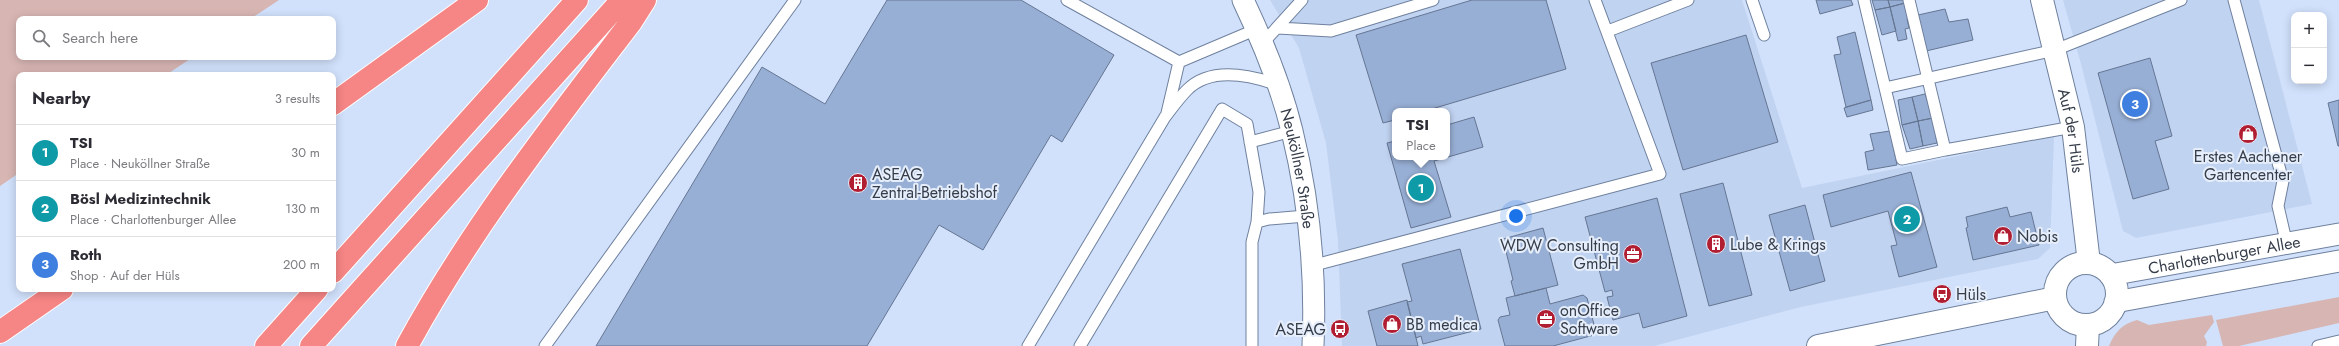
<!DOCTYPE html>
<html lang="en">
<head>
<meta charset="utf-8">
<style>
	:root { --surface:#fff; --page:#f2f2f3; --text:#2b2b33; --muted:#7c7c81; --line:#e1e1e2; --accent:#b11e32 }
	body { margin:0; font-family:Jost,sans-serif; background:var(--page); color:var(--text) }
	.controls { position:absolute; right:12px; top:12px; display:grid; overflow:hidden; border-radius:8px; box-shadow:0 2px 10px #0003 }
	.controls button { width:36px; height:36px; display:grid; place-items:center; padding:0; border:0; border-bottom:1px solid var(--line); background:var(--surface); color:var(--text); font:20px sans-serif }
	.you { position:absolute; left:1516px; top:216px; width:14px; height:14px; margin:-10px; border:3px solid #fff; border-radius:50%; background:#1a73e8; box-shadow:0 0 0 6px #1a73e833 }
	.badge { display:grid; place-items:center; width:26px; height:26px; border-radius:50%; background:var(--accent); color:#fff; font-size:13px; font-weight:700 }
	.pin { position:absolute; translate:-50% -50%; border:2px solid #fff; box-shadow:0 1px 4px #0006 }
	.popup { position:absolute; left:1392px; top:108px; width:58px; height:52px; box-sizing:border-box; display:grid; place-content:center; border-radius:8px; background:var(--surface); filter:drop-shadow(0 1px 3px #0005); font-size:13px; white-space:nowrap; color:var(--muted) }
	.popup b { font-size:15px; color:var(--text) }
	.popup::after { content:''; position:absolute; left:50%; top:100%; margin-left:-8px; border:8px solid transparent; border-top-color:var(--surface) }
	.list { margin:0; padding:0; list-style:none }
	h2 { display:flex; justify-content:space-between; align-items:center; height:52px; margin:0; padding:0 16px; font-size:17px }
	h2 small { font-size:13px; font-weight:400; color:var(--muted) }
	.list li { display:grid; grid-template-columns:26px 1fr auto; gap:12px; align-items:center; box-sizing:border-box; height:56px; padding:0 16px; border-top:1px solid var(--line) }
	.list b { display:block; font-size:15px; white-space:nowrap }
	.list p { margin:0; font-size:13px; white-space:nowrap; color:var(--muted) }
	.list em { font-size:13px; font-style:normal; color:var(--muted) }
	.icon { flex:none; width:22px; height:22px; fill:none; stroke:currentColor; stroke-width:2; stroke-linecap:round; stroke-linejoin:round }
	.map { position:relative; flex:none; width:2339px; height:346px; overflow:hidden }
	.search { position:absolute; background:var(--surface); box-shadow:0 2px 10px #0003; left:16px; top:16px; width:320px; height:44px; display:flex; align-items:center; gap:10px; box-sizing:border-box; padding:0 14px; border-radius:8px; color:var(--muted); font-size:15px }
	.panel { position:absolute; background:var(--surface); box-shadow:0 2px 10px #0003; left:16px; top:72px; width:320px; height:220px; border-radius:8px }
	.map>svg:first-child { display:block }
	.built { fill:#c0d3f1; fill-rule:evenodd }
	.green { fill:#d7b5b3 }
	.building { fill:#98afd5; stroke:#657693 }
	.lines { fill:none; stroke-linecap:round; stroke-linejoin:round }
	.service-casing { stroke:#6f819e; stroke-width:13 }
	.minor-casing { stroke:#6f819e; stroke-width:23 }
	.tertiary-casing { stroke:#6f819e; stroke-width:24 }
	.motorway-casing { stroke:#fff; stroke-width:24 }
	.service { stroke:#fff; stroke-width:11 }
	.minor { stroke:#fff; stroke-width:21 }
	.tertiary { stroke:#fff; stroke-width:22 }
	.motorway { stroke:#f68585; stroke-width:22 }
	.labels { text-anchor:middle; stroke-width:4; stroke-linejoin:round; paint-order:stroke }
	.street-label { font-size:16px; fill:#353d4a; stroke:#e6eefb }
	.poi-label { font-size:16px; fill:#353d4a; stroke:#e6eefb; text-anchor:start }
</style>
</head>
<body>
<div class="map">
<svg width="2339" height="346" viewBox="0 0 2339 346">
	<rect width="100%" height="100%" fill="#d1e1fb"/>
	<path class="built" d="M 1270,0 L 1742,0 L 1802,188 L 2054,136 L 2050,248 L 2038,259 L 1801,307 L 1654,346 L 1342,346 L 1338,241 L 1326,143 L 1299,48 ZM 1395,111 L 1447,111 L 1447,157 L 1395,157 Z
		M 2063,0 L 2259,0 L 2312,204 L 2136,238 L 2123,231 L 2081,64 Z"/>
	<path class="green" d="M 0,0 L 279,0 L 250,19 L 19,19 L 19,57 L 193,57 L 166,75 L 19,75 L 19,173 L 0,186 Z
		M 2339,297 L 2339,323 L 2239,346 L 2223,346 L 2216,320 Z
		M 2212,315 L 2214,322 L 2204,336 L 2207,342 L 2206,346 L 2109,346 C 2115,332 2122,324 2137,320 L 2149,325 Z"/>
	<path class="building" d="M 887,0 L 1021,0 L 1114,55 L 1062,142 L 1051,135 L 983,250 L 939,225 L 867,346 L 596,346 L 762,67 L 825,104 Z
		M 1472,0 L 1546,0 L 1566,69 L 1425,111 L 1395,111 L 1395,120 L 1383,123 L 1356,35 Z
		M 1816,0 L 1851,0 L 1853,5 L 1820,14 Z
		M 1872,0 L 1888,0 L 1890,7 L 1875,10 Z
		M 1888,0 L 1904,0 L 1905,3 L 1890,7 Z
		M 1905,3 L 1909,19 L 1907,19 L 1909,28 L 1905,29 L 1907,39 L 1898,41 L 1890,7 Z
		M 1890,7 L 1896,31 L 1882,35 L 1875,10 Z
		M 1945,9 L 1949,22 L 1968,19 L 1973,40 L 1926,51 L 1918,15 Z
		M 1855,32 L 1871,100 L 1846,107 L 1834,55 L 1841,54 L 1837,37 Z
		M 1746,35 L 1778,142 L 1683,170 L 1651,63 Z
		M 2150,58 L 2172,136 L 2155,141 L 2169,189 L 2133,199 L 2098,73 Z
		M 1925,94 L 1933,118 L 1918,121 L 1912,97 Z
		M 1912,97 L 1918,121 L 1902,125 L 1898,100 Z
		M 1871,100 L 1873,110 L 1847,117 L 1844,108 Z
		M 2339,100 L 2339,146 L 2338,146 L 2328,103 Z
		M 1474,117 L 1483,147 L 1434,161 L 1451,217 L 1411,228 L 1387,143 L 1395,141 L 1395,157 L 1447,157 L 1447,125 Z
		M 1933,118 L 1937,143 L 1923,146 L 1918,121 Z
		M 1918,121 L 1923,146 L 1910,149 L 1902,125 Z
		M 1890,131 L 1897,165 L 1868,170 L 1865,152 L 1874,150 L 1870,134 Z
		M 1911,172 L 1937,267 L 1899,277 L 1891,246 L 1897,245 L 1888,211 L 1831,227 L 1823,195 Z
		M 1723,183 L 1752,295 L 1709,306 L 1680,194 Z
		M 1657,198 L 1687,316 L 1643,328 L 1639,313 L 1613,320 L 1607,297 L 1613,296 L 1612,290 L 1605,292 L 1585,217 Z
		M 1805,205 L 1825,281 L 1790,291 L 1769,215 Z
		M 2007,207 L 2010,217 L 2031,212 L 2039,245 L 1973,260 L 1966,228 L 1968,227 L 1966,217 Z
		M 1543,228 L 1558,285 L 1515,296 L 1511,281 L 1513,280 L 1503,239 Z
		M 1460,249 L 1481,329 L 1423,344 L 1421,336 L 1416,338 L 1407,302 L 1412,301 L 1402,264 Z
		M 1546,288 L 1550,304 L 1583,295 L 1587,298 L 1596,332 L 1594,335 L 1553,346 L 1505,346 L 1498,320 L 1500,317 L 1510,315 L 1506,298 Z
		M 1407,300 L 1418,346 L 1377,346 L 1368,311 Z"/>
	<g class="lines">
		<g class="service-casing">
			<path id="service" d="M 1067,0 L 1179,62 L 1257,29
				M 1752,0 L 1764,35
				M 1864,0 L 1902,159 L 1945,150
				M 1909,0 L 1945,150 L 2073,127
				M 2234,0 L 2283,181 L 2278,206 L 2287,245
				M 1278,28 L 1331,31 L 1433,0
				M 1608,31 L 1688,0
				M 1263,43 L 1302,0
				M 1885,88 L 2055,50 L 2181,0
				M 1167,113 L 1179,62
				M 1250,142 L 1292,131
				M 1257,222 L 1269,219 L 1306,216
				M 1311,266 L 1660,174 L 1595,0
				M 545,346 L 795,0
				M 1028,346 L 1165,117 C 1172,108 1179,98 1187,90 C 1211,66 1250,75 1278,85
				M 1080,346 L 1222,109 L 1247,124 L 1259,192 L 1257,222 L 1252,242 L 1252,346
				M 2318,346 L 2339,341"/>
		</g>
		<g class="minor-casing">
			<g id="minor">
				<path id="s1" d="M 1243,0 C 1263,42 1281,86 1292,131 C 1309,200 1316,276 1313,346"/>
				<path id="s2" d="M 2110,275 L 2339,234"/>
				<path d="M 2115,302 L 2339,261"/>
			</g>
		</g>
		<g class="tertiary-casing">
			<g id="tertiary">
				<path id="s3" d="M 2042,0 L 2073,127 L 2089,263"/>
				<circle cx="2086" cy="294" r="31"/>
				<path d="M 1818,346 L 2055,298"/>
				<path d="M 2087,346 L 2088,325"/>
			</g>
		</g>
		<g class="motorway-casing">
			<path id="motorway" d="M 333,104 L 477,0
				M 333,272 L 577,0
				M 0,332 L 62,289
				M 266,346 L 317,289
				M 311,346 L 622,0
				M 407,346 C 470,230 551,127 631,22 L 645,0"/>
		</g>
		<use href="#service" class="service"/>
		<use href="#minor" class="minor"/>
		<use href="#tertiary" class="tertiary"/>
		<use href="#motorway" class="motorway"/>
	</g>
	<defs>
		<g id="shop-disc" transform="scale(1)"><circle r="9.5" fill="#b11e32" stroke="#e6eefb"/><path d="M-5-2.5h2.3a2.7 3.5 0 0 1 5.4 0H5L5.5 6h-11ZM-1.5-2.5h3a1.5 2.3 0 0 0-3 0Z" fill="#fff"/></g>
		<g id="building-disc" transform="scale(1)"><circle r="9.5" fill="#b11e32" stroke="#e6eefb"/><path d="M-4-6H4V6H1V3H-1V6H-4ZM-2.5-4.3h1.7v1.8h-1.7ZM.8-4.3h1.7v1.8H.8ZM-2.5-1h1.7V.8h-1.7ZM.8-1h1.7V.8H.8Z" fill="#fff"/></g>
		<g id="office-disc" transform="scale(1)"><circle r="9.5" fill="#b11e32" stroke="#e6eefb"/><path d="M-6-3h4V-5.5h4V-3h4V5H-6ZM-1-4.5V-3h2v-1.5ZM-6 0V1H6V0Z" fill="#fff"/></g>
		<g id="bus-disc" transform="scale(1)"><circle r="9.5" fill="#b11e32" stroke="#e6eefb"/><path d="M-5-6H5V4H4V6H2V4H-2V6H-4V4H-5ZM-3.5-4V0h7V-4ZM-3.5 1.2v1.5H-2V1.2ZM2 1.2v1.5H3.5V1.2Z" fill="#fff"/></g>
	</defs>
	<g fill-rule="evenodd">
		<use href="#shop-disc" x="2248" y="134"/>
		<use href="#building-disc" x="858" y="183"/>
		<use href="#shop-disc" x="2003" y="236"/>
		<use href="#building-disc" x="1716" y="244"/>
		<use href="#office-disc" x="1633" y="254"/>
		<use href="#bus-disc" x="1942" y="294"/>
		<use href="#office-disc" x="1546" y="319"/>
		<use href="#shop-disc" x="1392" y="324"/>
		<use href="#bus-disc" x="1340" y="329"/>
	</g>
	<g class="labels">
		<g class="street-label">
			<text dy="6" stroke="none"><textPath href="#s3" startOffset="134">Auf der Hüls</textPath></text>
			<text dy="6" stroke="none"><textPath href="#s1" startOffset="178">Neuköllner Straße</textPath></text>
			<text dy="6" stroke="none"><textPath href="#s2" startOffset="116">Charlottenburger Allee</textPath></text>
		</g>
		<g class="poi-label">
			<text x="2248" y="162" text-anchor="middle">Erstes Aachener<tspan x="2248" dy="18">Gartencenter</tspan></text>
			<text x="872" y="180">ASEAG<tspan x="872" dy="18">Zentral-Betriebshof</tspan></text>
			<text x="2017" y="242">Nobis</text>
			<text x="1730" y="250">Lube &amp; Krings</text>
			<text x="1619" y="251" text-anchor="end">WDW Consulting<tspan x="1619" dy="18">GmbH</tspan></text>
			<text x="1956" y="300">Hüls</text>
			<text x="1560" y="316">onOffice<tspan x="1560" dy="18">Software</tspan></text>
			<text x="1406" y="330">BB medica</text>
			<text x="1326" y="335" text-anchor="end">ASEAG</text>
		</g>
	</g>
</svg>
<div class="controls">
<button>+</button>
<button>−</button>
</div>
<div class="you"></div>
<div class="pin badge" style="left:1421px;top:188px;background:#0f9aa8">1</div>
<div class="popup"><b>TSI</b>Place</div>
<div class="pin badge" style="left:1907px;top:219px;background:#0f9aa8">2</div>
<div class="pin badge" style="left:2135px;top:104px;background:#3f7fe0">3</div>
<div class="search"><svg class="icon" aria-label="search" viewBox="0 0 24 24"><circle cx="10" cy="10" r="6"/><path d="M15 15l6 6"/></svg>Search here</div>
<section class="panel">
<h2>Nearby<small>3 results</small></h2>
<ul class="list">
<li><span class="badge" style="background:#0f9aa8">1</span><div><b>TSI</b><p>Place · Neuköllner Straße</p></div><em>30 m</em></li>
<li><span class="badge" style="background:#0f9aa8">2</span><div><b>Bösl Medizintechnik</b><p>Place · Charlottenburger Allee</p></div><em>130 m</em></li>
<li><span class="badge" style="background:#3f7fe0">3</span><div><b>Roth</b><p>Shop · Auf der Hüls</p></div><em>200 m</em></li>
</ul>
</section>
</div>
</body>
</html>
